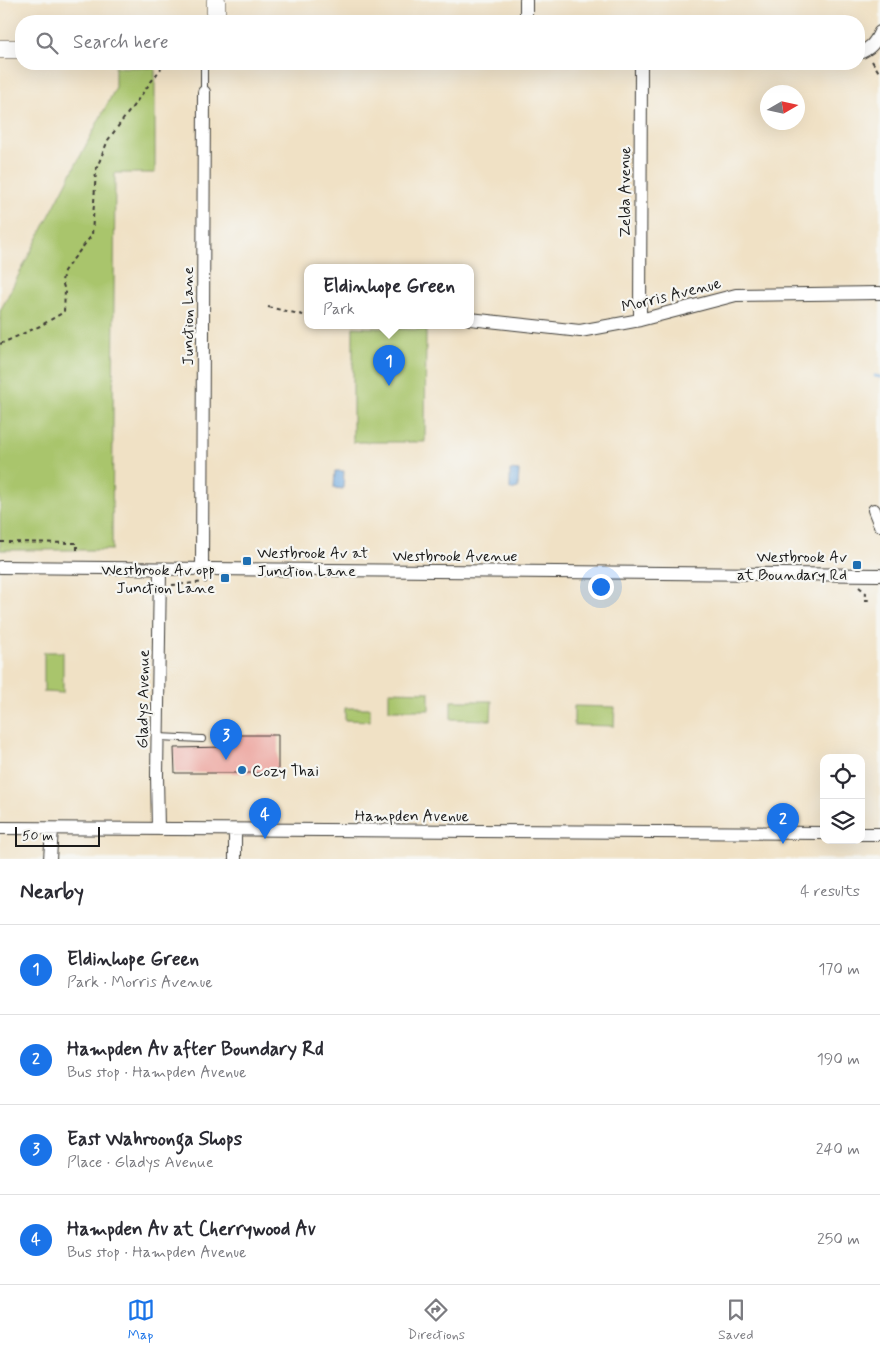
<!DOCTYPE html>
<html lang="en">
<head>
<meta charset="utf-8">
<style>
	:root { --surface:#fff; --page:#f7f7f7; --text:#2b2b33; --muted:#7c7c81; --line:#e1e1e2; --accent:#1a73e8 }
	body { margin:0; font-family:Mynerve,sans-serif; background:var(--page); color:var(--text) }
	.controls { position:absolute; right:15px; bottom:15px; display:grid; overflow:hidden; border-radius:10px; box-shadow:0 5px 20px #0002 }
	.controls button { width:45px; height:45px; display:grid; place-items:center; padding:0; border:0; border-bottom:1px solid var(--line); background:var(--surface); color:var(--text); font:25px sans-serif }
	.compass { position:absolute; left:760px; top:85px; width:45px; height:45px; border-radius:50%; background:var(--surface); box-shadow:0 5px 20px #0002; rotate:81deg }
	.scale { position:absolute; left:15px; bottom:12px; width:85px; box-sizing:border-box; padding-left:5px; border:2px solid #1c1c1c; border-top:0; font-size:14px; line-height:18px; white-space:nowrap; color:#1c1c1c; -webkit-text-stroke:4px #f6f6f2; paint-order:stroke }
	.you { position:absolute; left:600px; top:586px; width:18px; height:18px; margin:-12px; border:4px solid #fff; border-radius:50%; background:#1a73e8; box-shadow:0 0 0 8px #1a73e833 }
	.badge { display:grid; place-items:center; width:32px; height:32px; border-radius:50%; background:var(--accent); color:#fff; font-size:16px; font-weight:700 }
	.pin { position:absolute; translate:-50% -41px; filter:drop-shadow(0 1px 2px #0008) }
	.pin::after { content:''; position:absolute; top:26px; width:18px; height:15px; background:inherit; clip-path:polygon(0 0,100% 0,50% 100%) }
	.popup { position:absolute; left:304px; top:264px; width:170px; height:65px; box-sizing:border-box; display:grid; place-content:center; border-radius:10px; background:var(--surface); filter:drop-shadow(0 1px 4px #0005); font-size:16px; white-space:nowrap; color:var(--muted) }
	.popup b { font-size:19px; color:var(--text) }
	.popup::after { content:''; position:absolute; left:50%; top:100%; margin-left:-10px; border:10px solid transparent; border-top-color:var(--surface) }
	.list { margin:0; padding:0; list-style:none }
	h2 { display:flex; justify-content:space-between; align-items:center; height:65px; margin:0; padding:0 20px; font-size:21px }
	h2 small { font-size:16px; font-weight:400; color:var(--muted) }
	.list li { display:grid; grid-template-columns:32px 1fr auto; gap:15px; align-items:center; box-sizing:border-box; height:90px; padding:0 20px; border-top:1px solid var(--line) }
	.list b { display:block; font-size:19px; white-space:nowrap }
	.list p { margin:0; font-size:16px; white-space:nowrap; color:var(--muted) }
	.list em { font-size:16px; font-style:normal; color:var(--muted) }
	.icon { flex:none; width:28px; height:28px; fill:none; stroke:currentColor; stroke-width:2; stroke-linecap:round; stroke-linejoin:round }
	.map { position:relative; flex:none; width:880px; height:859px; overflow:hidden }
	.search { position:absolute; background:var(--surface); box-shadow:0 5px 20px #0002; left:15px; right:15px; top:15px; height:55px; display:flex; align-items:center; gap:12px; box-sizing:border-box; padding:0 18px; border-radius:20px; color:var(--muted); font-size:19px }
	.sheet { height:425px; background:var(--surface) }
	nav { display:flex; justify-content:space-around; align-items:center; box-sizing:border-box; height:70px; border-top:1px solid var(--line); background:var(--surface); font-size:14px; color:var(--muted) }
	nav a { display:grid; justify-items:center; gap:2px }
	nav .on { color:var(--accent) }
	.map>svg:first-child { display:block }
	.green { fill:#a9c56c; stroke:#627044 }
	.water { fill:#6fa9df; stroke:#46627e }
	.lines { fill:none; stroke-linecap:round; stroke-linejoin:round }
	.stream { stroke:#6fa9df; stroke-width:3 }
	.building { fill:#eda8a2 }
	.lane-casing { stroke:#3c3a35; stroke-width:8 }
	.street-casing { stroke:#3c3a35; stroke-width:14 }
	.secondary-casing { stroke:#3c3a35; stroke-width:19 }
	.path { stroke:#3c3a35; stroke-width:2; stroke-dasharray:4 4; stroke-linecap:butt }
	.lane { stroke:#fff; stroke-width:6 }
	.street { stroke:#fff; stroke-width:12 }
	.secondary { stroke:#fff; stroke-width:18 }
	.poi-dot { fill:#1f6fb2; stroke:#f6f6f2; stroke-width:2 }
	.labels { text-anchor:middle; stroke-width:4.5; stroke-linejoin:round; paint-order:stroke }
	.street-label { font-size:16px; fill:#1c1c1c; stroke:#f6f6f2 }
	.poi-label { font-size:16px; fill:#1c1c1c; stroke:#f6f6f2; text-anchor:start }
</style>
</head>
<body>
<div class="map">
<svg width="880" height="859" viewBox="0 0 880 859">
	<rect width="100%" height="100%" fill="#f6f6f2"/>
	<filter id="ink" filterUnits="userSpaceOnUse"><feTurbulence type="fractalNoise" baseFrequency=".02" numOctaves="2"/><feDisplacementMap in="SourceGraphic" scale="10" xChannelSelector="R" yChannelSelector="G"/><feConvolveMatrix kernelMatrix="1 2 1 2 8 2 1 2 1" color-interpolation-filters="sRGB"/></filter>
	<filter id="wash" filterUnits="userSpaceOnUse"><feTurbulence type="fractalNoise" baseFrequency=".0096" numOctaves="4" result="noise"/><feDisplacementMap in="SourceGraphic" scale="20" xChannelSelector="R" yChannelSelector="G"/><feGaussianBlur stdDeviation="1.12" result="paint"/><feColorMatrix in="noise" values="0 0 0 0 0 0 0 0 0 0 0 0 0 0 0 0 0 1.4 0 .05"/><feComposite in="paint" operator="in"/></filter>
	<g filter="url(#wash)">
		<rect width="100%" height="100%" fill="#f0e1c5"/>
		<path class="green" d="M 115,67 L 155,68 L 155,173 L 115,173 L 112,550 L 0,550 L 0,311 L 115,89 Z
			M 353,327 L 426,330 L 425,442 L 353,442 Z
			M 44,652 L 63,652 L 63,693 L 44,692 Z
			M 389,691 L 429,692 L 429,710 L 389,710 Z
			M 451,701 L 492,701 L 491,720 L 451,719 Z
			M 574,706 L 615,707 L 614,726 L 574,725 Z
			M 345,708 L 370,708 L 370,721 L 345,720 Z"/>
		<path class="water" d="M 510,470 L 519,471 L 518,488 L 510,490 Z
			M 335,471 L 344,471 L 343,489 L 334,488 Z"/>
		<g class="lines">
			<path class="stream" d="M 875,376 L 880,377"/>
		</g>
		<g id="blocks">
			<path class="building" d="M 226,735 L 278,735 L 278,773 L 175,773 L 174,748 L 226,747 Z"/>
		</g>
	</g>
	<g filter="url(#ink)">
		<use href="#blocks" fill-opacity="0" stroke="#3c3a35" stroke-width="1"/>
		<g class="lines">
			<g class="lane-casing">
				<path id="lane" d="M 204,92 L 204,64
					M 158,737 L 202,739"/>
			</g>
			<g class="street-casing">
				<path id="street" d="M 526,21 L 526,0
					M 859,53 C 870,49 875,43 880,32
					M 470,319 L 580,331 L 640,320 L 736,295 L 880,293
					M 640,320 L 641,64
					M 874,510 L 880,525
					M 0,567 L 880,575
					M 202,569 L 204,92
					M 0,828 L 824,833
					M 158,829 L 157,775 L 160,569
					M 861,834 L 880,834
					M 50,859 L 52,829
					M 235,859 L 235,830"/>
			</g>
			<g class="secondary-casing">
				<path id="secondary" d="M 216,0 L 216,21
					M 0,49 L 21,49"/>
			</g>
			<path class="path" d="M 872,61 L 880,74
				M 268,307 L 308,316
				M 0,344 L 40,326 L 64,312 L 65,291 L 62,281 L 64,271 L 92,235 L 96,170 L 108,140 L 162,67
				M 0,542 L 77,543 L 77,550
				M 172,585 L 207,582
				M 859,587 L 866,593 L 865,600 L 872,600"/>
			<use href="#lane" class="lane"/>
			<use href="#street" class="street"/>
			<use href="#secondary" class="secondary"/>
		</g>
	</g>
	<g class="poi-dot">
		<rect x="242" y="556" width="10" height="10" rx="2.5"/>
		<rect x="852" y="560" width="10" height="10" rx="2.5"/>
		<rect x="220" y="573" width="10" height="10" rx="2.5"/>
		<circle cx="242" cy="770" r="5"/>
	</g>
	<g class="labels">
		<g class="street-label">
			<text transform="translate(624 192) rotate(-90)" y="6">Zelda Avenue</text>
			<text transform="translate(671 294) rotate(-14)" y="6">Morris Avenue</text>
			<text transform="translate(187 316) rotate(-90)" y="6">Junction Lane</text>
			<text x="455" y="561">Westbrook Avenue</text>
			<text transform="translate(142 699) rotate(-89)" y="6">Gladys Avenue</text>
			<text x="412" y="821">Hampden Avenue</text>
		</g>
		<g class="poi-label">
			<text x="257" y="558">Westbrook Av at<tspan x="257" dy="18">Junction Lane</tspan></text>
			<text x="847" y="562" text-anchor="end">Westbrook Av<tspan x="847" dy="18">at Boundary Rd</tspan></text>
			<text x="215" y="575" text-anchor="end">Westbrook Av opp<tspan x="215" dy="18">Junction Lane</tspan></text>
			<text x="252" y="776">Cozy Thai</text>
		</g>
	</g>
</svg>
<div class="controls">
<button><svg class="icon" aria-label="locate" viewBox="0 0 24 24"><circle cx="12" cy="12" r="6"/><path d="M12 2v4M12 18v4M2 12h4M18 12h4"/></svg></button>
<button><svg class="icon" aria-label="layers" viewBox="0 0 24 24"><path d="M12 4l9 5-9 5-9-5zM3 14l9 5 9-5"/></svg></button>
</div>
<svg class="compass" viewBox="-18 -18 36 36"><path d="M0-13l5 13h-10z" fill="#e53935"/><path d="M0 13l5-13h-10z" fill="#7c7c81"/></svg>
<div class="scale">50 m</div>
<div class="you"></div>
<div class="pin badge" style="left:389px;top:386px">1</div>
<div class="popup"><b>Eldinhope Green</b>Park</div>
<div class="pin badge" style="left:783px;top:844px">2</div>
<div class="pin badge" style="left:226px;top:760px">3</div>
<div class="pin badge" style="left:265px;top:839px">4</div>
<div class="search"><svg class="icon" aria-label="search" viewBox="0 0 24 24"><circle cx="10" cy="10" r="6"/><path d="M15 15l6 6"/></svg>Search here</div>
</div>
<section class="sheet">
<h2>Nearby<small>4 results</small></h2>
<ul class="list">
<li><span class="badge">1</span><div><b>Eldinhope Green</b><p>Park · Morris Avenue</p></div><em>170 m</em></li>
<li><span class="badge">2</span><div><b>Hampden Av after Boundary Rd</b><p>Bus stop · Hampden Avenue</p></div><em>190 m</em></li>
<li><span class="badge">3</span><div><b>East Wahroonga Shops</b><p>Place · Gladys Avenue</p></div><em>240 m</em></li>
<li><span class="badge">4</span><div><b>Hampden Av at Cherrywood Av</b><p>Bus stop · Hampden Avenue</p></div><em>250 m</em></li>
</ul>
</section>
<nav>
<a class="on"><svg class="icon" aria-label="map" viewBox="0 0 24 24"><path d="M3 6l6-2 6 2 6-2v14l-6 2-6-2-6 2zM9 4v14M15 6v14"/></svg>Map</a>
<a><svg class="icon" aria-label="directions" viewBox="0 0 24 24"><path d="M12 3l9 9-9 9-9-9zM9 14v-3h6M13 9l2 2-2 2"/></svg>Directions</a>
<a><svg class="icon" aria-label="saved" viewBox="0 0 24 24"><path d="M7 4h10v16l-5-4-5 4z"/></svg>Saved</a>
</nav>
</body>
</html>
